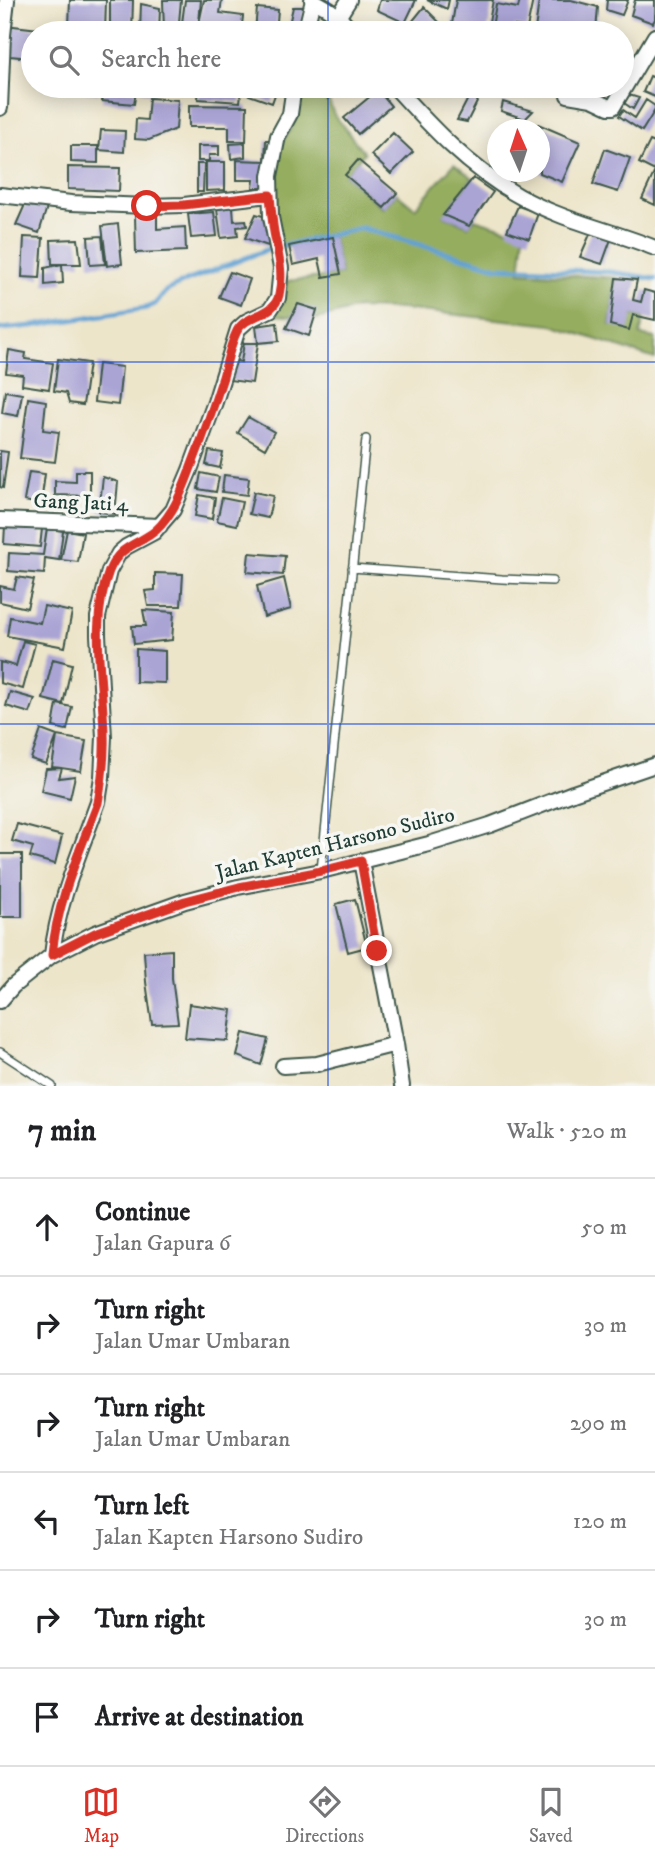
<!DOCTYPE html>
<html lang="en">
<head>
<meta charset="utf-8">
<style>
	:root { --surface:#fff; --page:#f6f6f6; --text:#202124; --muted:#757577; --line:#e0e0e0; --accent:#d93025 }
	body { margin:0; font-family:"IM FELL DW Pica",serif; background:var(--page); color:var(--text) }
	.compass { position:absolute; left:487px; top:119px; width:63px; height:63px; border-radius:50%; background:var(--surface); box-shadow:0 4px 18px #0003; rotate:357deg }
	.stop { position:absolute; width:21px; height:21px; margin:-16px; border:5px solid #d93025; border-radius:50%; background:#fff }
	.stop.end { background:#d93025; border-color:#fff; box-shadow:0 2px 7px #0008 }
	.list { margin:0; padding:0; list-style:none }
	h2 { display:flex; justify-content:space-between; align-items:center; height:91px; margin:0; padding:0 28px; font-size:30px }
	h2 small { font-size:23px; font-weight:400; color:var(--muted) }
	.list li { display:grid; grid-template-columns:46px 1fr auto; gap:21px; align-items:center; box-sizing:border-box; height:98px; padding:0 28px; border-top:2px solid var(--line) }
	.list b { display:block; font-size:26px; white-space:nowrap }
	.list p { margin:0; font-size:23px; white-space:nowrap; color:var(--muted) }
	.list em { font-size:23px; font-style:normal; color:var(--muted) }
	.icon { flex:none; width:38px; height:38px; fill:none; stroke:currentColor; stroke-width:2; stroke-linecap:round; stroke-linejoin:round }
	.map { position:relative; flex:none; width:655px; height:1086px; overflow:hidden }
	.search { position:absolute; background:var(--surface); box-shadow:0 4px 18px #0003; left:21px; right:21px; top:21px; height:77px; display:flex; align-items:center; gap:18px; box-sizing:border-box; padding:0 24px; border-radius:38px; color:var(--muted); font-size:26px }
	.sheet { height:679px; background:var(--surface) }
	nav { display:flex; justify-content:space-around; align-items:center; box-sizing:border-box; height:98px; border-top:2px solid var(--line); background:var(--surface); font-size:19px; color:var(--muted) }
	nav a { display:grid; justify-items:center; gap:4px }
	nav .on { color:var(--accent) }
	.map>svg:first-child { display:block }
	.forest { fill:#95ad5f; stroke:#5a754a; stroke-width:2 }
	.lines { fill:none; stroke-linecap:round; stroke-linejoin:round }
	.stream { stroke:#60a1d3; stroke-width:5 }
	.building { fill:#aaa4d5 }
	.lane-casing { stroke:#3e564a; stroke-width:10 }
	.street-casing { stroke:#3e564a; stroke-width:18 }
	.lane { stroke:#fff; stroke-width:7 }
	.street { stroke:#fff; stroke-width:14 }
	.route { stroke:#d93025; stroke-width:9 }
	.grid { fill:none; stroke:#1d4ed8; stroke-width:2; stroke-opacity:0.55 }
	.labels { text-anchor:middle; stroke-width:7; stroke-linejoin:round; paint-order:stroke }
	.street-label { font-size:21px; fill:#1f3d34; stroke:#f6f6f2 }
</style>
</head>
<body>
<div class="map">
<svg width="655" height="1086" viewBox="0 0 655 1086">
	<rect width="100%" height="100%" fill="#f6f6f2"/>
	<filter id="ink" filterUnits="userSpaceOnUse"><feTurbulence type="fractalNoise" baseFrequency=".0143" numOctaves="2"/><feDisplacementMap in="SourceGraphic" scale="14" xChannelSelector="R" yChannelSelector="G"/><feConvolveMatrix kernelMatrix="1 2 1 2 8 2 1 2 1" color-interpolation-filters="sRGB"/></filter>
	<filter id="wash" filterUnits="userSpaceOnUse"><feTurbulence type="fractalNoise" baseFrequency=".00686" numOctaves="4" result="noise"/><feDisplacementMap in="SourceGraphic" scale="28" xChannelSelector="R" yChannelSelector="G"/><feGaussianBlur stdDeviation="1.57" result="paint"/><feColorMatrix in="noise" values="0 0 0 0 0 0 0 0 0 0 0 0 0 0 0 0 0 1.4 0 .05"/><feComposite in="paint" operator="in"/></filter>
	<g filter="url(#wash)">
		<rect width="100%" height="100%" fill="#ede5ca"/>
		<path class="forest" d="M 300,86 L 316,86 L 328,99 L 334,114 L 364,153 L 345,175 L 383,208 L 397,193 L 415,208 L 454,164 L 473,178 L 444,215 L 468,226 L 474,219 L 524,234 L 520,272 L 616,278 L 610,325 L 633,315 L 644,317 L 640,335 L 655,338 L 655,359 L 552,325 L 401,309 L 357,308 L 318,319 L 273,315 C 283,304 285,296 287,281 L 323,277 L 341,274 L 333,238 L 282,248 C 274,218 272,172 282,143 C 285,136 291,131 293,124 C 298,113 298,98 300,86 Z"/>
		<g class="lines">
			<path class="stream" d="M 0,329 L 32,326 L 146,308 L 155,304 L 166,291 L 186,281 L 269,249 L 362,228 L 497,267 L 611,272 L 655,279"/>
		</g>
		<g id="blocks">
			<path class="building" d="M 70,0 L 106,0 L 105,33 L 101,33 L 95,28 L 69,27 Z
				M 110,0 L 133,0 L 132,33 L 110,33 Z
				M 163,0 L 181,0 L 178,33 L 164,30 Z
				M 185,0 L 201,0 L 199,23 L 204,0 L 222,0 L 220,13 L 243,16 L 241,33 L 216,33 L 198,26 L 182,23 Z
				M 380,0 L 416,0 L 405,23 L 377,10 Z
				M 427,0 L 449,0 L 447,9 Z
				M 456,0 L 493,0 L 487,33 L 452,24 Z
				M 520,0 L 533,0 L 527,28 L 515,26 L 514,33 L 491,33 L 496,4 L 518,8 Z
				M 539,0 L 571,0 L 598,7 L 596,31 L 558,33 L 535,30 Z
				M 607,0 L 628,0 L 622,15 L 606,10 Z
				M 635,0 L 655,0 L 655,19 L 653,23 L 631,15 Z
				M 141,4 L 160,8 L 159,33 L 140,33 Z
				M 293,7 L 305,7 L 299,33 L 287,33 Z
				M 424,7 L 441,24 L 434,30 L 441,33 L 415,33 L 407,28 Z
				M 257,8 L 278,10 L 276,33 L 255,33 Z
				M 5,25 L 55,31 L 55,33 L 33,33 L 33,49 L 31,58 L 10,56 Z
				M 75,28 L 89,33 L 72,33 Z
				M 650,76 L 655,78 L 655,97 L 643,92 Z
				M 78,86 L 99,86 L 98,94 L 77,91 Z
				M 127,86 L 156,86 L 153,95 Z
				M 199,86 L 242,86 L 240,102 L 198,99 Z
				M 254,86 L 278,86 L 272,103 L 249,95 Z
				M 316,86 L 342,86 L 328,99 Z
				M 474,87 L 482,92 L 467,122 L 457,120 Z
				M 104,89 L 136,91 L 134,104 L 102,101 Z
				M 378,90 L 391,106 L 358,134 L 344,118 Z
				M 629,95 L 639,98 L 633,109 L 624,103 Z
				M 149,98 L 178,100 L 176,129 L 149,140 L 135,139 L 136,119 L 147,120 Z
				M 646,100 L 655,106 L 655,110 L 642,131 L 619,116 L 623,110 L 635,118 Z
				M 503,102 L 533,111 L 525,119 L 501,111 Z
				M 189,105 L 247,106 L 246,141 L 229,141 L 229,127 L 189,127 Z
				M 538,124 L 580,142 L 562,182 L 540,173 L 540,130 L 535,130 Z
				M 101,130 L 125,131 L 124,152 L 99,150 Z
				M 393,133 L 413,152 L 391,174 L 371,155 Z
				M 266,140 L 269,140 L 267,188 L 253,188 L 254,180 L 237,180 L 237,160 L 265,161 Z
				M 650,141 L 655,143 L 655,205 L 642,199 L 655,171 L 639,163 Z
				M 245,143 L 245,157 L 231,159 L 230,144 Z
				M 71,146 L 98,146 L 98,163 L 71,162 Z
				M 198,146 L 219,146 L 219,155 L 209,155 L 209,161 L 198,161 Z
				M 605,149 L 630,158 L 618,192 L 593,184 Z
				M 358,160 L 397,193 L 384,208 L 345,175 Z
				M 206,162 L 225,162 L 225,190 L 206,191 Z
				M 197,164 L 204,164 L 203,192 L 197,192 Z
				M 68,167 L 120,168 L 119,191 L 68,189 Z
				M 473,178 L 493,192 L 469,226 L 443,215 Z
				M 27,200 L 47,207 L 39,233 L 16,225 Z
				M 518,206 L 538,213 L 529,239 L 507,231 Z
				M 233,207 L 234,221 L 246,220 L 247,226 L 237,227 L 238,236 L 221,238 L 217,209 Z
				M 214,212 L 217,236 L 191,238 L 188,214 Z
				M 157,214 L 157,229 L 185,227 L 186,251 L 136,253 L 135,215 Z
				M 256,214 L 276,220 L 268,246 L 245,238 Z
				M 118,224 L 122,264 L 107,266 L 102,226 Z
				M 591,232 L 611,239 L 602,264 L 580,257 Z
				M 102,236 L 105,264 L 90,265 L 88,237 Z
				M 24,237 L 43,238 L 40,278 L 22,277 Z
				M 333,237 L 341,274 L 323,277 L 319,259 L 293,265 L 289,246 Z
				M 78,239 L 81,264 L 62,264 L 63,283 L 45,285 L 45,268 L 62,264 L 52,264 L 51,240 Z
				M 230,272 L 250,279 L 241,305 L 219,297 Z
				M 616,278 L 637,280 L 633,300 L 641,302 L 644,290 L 655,293 L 655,320 L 633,315 L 629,330 L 610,325 Z
				M 298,304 L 317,310 L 309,336 L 286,328 Z
				M 277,323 L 279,341 L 258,343 L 252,383 L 229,380 L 232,360 L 241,362 L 244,343 L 258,343 L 256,326 Z
				M 9,350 L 26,353 L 25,359 L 53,363 L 49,389 L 22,385 L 23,375 L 6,373 Z
				M 58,359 L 89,363 L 83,405 L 69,403 L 66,393 L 54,391 Z
				M 98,364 L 122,367 L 118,405 L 94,402 Z
				M 5,391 L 22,394 L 18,416 L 2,413 Z
				M 28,398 L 46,401 L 43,430 L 59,432 L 55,462 L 20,458 Z
				M 248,417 L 274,432 L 265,449 L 238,433 Z
				M 0,451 L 8,452 L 3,488 L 0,487 Z
				M 209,451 L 223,453 L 220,468 L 206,465 Z
				M 76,471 L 90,471 L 90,496 L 55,495 L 55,481 L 76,482 Z
				M 29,472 L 45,474 L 41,504 L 24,501 Z
				M 201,473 L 219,477 L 216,492 L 198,489 Z
				M 224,475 L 249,478 L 247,495 L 222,492 Z
				M 103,477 L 118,482 L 115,514 L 99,512 Z
				M 254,492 L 273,496 L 268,518 L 249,514 Z
				M 199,495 L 215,498 L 212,519 L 195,516 Z
				M 222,498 L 242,502 L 237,525 L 217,521 Z
				M 5,526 L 42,529 L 40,547 L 4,544 Z
				M 47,528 L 63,531 L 59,560 L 45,558 L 44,574 L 8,571 L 9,553 L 43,555 Z
				M 67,530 L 83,533 L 78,562 L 61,560 Z
				M 249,553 L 285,556 L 283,575 L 247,572 Z
				M 155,573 L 183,574 L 181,606 L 148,606 L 145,591 L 155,590 Z
				M 17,577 L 34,580 L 27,608 L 0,602 L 0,586 L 14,589 Z
				M 284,578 L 291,609 L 264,617 L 257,586 Z
				M 44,606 L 72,612 L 65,647 L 7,636 L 10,617 L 40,623 Z
				M 143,610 L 174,612 L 172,640 L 134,644 L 132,626 L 146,626 Z
				M 23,641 L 35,644 L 23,689 L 0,683 L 0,662 L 16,666 Z
				M 136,649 L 165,651 L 165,683 L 136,682 Z
				M 53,659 L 72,664 L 63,704 L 43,699 Z
				M 10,692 L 35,699 L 30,713 L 6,706 Z
				M 57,704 L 72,707 L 67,730 L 53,727 Z
				M 41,730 L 57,736 L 86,741 L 81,771 L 62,768 L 59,778 L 75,776 L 70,798 L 41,791 L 46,769 L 62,768 L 52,767 L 57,736 L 46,764 L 31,759 Z
				M 17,824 L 62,836 L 55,864 L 30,857 L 33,847 L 12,841 Z
				M 0,854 L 22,854 L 22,917 L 0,917 Z
				M 355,899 L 367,947 L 348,952 L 336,904 Z
				M 172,950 L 172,978 L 178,1023 L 152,1024 L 146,982 L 144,952 Z
				M 189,1004 L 232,1010 L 228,1041 L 185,1038 Z
				M 243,1033 L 268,1039 L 261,1065 L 237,1056 Z"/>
		</g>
	</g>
	<g filter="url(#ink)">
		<use href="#blocks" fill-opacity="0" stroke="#3e564a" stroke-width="2"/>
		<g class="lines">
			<g class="lane-casing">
				<path id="lane" d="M 352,568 L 502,579 L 552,581
					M 321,870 L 366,439
					M 0,1052 L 52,1086"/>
			</g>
			<g class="street-casing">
				<path id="street" d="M 312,0 C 331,9 340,17 353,33
					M 339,16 L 349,0
					M 305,33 L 313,0
					M 394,86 C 432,128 468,167 519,196 C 561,220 610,230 655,248
					M 568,95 L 592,99 L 609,107 L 613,107 L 655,36
					M 0,108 L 3,35 L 7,0
					M 0,195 L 71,203 L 147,206 L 184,205 L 269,195
					M 0,520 L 160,526
					M 361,861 L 396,1044 L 402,1086
					M 52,955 C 58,900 80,853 98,802 L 102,777 L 104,737 L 98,635 L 98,617 L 109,571 L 119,553 L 126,547 L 154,532 L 173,510 L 190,470 L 215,402 L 238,329 L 247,321 L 270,310 L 278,298 L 281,268 L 271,217 L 270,176 L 278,136 L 290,114 L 294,86
					M 0,1001 L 13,986 L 52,955 L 95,933 L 185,901 L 238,887 L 321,871 L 429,844 L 490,825 L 573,793 L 655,765
					M 283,1066 L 317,1064 L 396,1044"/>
			</g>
			<use href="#lane" class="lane"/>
			<use href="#street" class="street"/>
		</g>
	</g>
	<g class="lines" filter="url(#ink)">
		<path class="route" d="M 147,206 L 184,205 L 270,195 C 271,207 272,220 274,232 C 278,254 284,272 279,295 C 274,317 247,313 237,331 C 230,345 227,362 223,377 C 214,405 204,434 193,462 C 187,478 181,496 172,510 C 167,518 159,529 151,534 C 132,547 119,547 109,571 C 89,623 103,680 104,734 C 105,757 102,780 98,803 C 79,853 57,901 52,955 L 95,933 L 185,901 L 239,887 L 321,871 L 361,861 L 377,951"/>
	</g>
	<path class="grid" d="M 328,0 L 328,33M 328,86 L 328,1086M 0,362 L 655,362M 0,724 L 655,724"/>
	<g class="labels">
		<g class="street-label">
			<text transform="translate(81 502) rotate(2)" y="7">Gang Jati 4</text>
			<text transform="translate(335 843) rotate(-14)" y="7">Jalan Kapten Harsono Sudiro</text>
		</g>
	</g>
</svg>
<svg class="compass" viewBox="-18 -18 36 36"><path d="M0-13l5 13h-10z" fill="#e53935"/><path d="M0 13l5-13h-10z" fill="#757577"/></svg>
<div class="stop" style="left:147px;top:206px"></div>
<div class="stop end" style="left:377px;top:951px"></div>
<div class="search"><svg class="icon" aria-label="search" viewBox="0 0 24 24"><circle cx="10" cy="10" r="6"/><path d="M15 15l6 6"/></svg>Search here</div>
</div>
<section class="sheet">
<h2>7 min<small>Walk · 520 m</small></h2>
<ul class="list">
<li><svg class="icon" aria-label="ahead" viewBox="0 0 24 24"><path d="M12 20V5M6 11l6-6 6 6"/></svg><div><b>Continue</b><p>Jalan Gapura 6</p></div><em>50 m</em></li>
<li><svg class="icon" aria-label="right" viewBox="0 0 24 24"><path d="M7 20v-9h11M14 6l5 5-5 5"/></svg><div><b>Turn right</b><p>Jalan Umar Umbaran</p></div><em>30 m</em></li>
<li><svg class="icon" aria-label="right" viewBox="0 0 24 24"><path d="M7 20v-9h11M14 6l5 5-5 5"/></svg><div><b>Turn right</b><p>Jalan Umar Umbaran</p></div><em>290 m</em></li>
<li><svg class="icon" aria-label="left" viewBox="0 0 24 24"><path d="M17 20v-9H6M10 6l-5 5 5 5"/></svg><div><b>Turn left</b><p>Jalan Kapten Harsono Sudiro</p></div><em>120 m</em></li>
<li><svg class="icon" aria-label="right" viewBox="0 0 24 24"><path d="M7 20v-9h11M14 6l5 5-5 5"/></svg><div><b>Turn right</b></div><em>30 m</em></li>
<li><svg class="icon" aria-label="arrive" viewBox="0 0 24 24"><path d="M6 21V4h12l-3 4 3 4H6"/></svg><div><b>Arrive at destination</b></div></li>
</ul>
</section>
<nav>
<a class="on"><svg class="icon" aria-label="map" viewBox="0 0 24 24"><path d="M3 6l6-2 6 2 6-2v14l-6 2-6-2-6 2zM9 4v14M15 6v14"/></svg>Map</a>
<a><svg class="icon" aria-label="directions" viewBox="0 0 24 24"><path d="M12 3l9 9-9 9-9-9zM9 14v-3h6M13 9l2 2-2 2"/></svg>Directions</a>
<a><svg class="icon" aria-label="saved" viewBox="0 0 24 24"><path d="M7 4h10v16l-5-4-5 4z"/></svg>Saved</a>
</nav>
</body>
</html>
